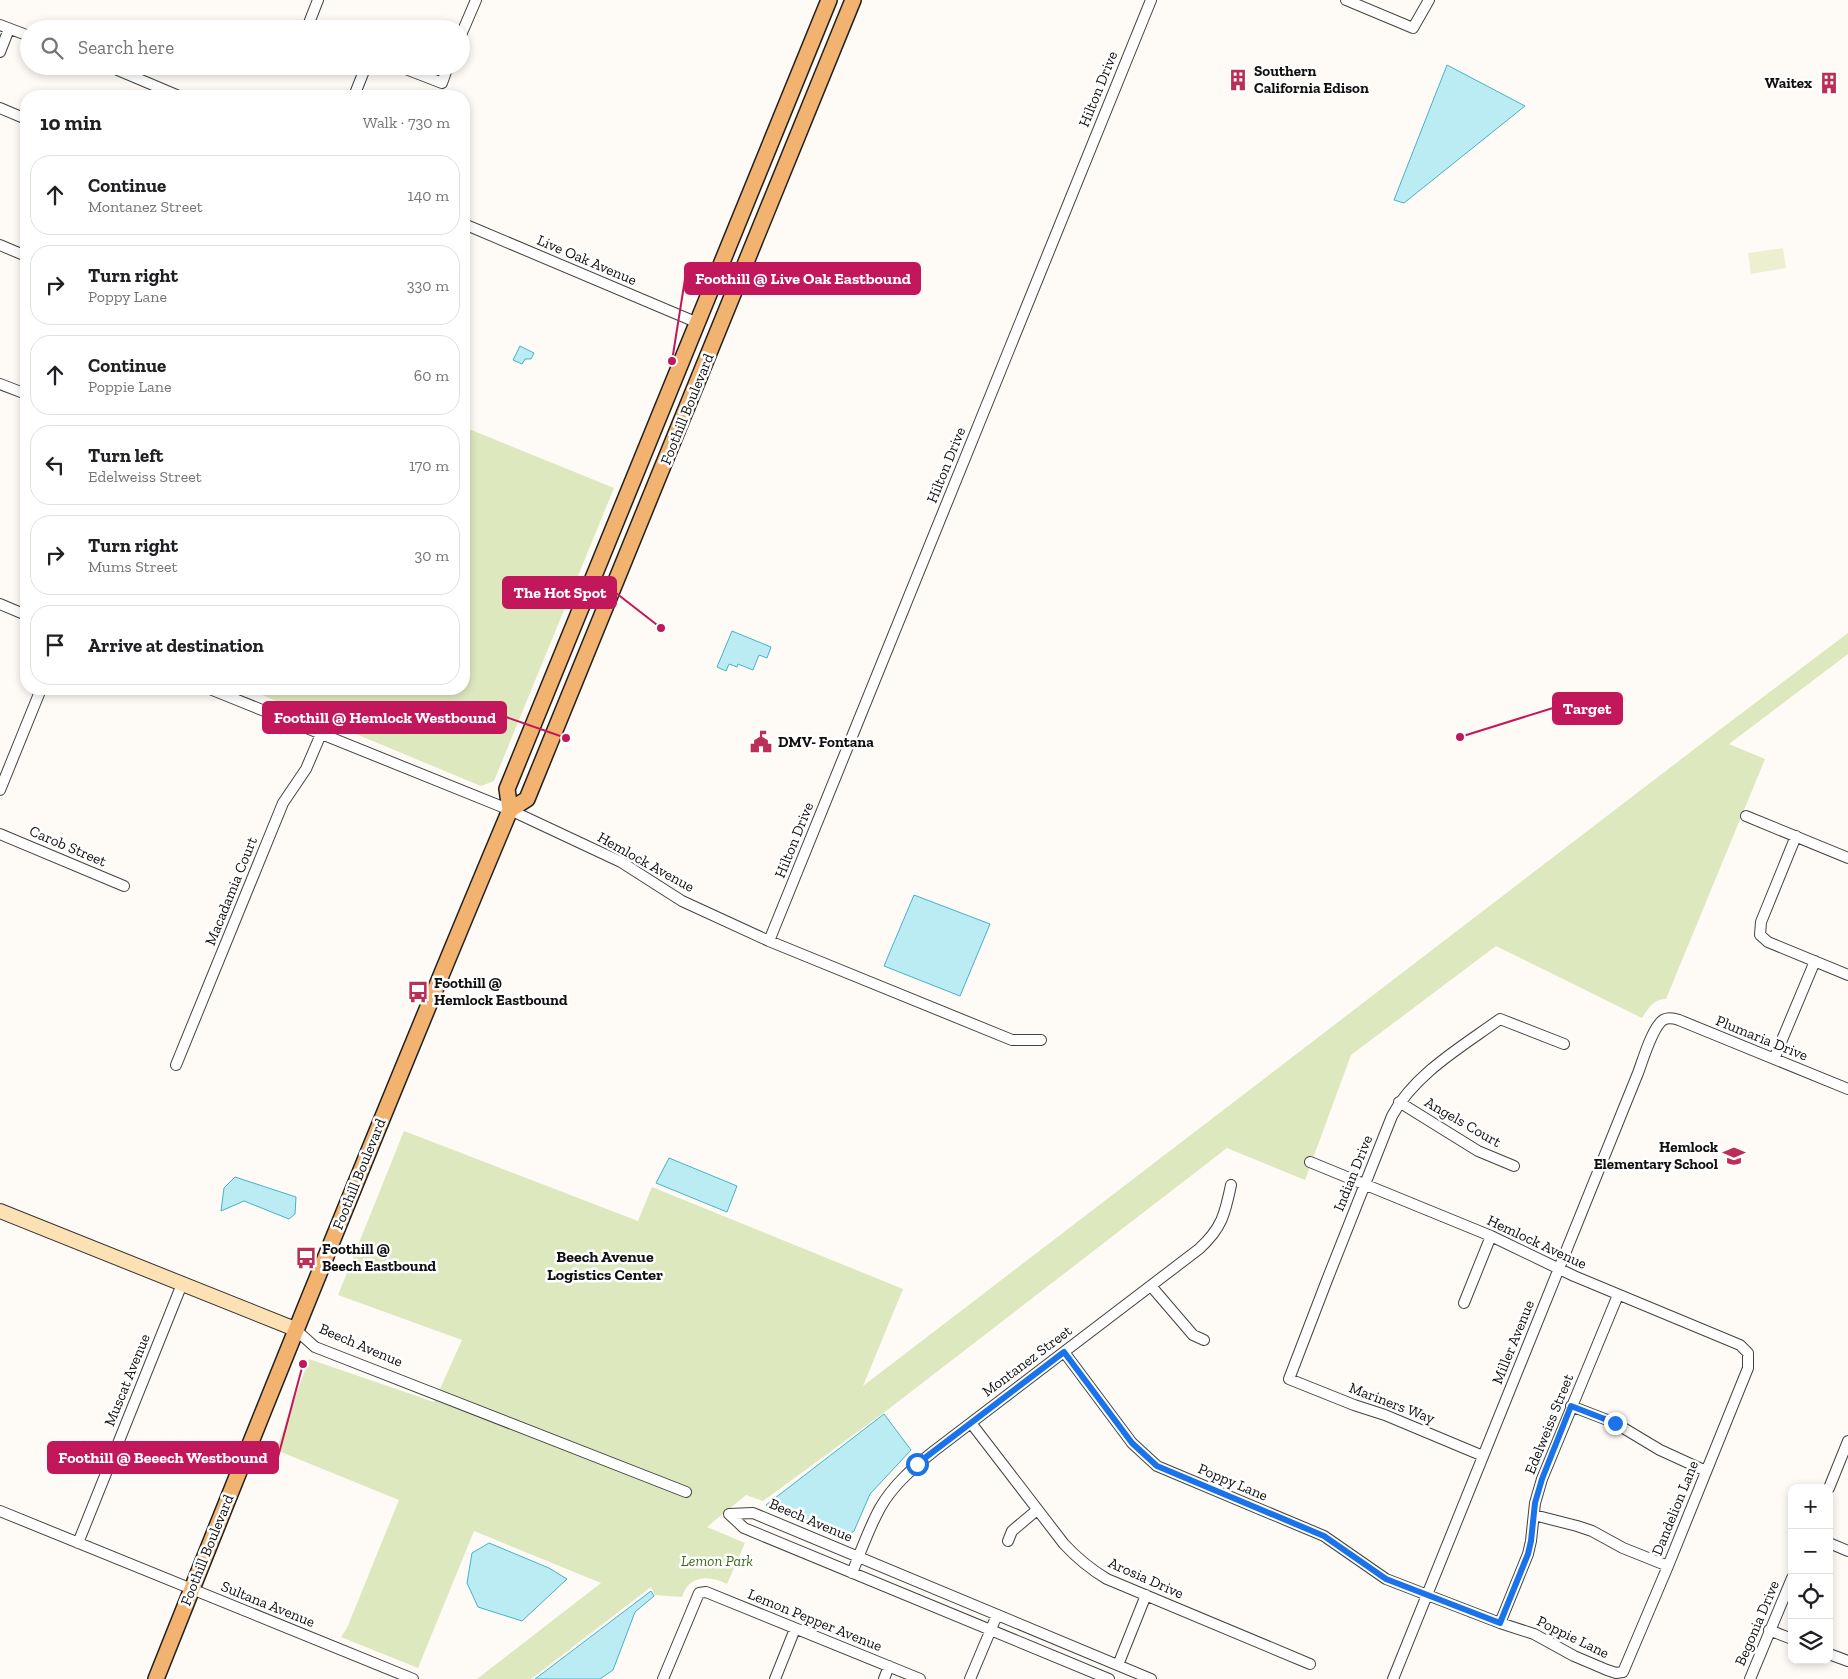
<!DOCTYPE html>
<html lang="en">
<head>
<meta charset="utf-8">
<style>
	:root { --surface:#fff; --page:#f6f6f6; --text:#202124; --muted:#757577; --line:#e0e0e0 }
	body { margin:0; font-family:"Zilla Slab",serif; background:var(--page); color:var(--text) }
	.controls { position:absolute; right:15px; bottom:15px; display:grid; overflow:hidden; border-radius:10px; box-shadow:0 2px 8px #0003 }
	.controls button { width:45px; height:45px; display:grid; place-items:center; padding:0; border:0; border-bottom:1px solid var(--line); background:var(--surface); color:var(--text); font:25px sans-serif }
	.stop { position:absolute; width:15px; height:15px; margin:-11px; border:4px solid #1a73e8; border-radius:50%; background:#fff }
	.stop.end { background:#1a73e8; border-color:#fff; box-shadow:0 1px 5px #0008 }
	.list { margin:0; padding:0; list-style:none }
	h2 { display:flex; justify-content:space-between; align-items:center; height:65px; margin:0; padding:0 20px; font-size:21px }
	h2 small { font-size:16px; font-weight:400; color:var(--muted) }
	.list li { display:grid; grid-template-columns:32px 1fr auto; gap:15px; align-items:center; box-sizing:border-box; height:80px; margin:0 10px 10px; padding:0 10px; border:1px solid var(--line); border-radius:20px }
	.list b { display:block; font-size:19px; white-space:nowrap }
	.list p { margin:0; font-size:16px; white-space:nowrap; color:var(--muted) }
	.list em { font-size:16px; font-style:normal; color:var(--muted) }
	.icon { flex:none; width:28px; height:28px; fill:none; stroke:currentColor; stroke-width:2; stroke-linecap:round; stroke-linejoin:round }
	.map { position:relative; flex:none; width:1848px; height:1679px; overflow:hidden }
	.search { position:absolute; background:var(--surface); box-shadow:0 2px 8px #0003; left:20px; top:20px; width:450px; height:55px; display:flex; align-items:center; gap:12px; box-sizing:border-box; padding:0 18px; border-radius:28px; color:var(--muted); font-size:19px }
	.panel { position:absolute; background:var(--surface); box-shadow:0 2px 8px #0003; left:20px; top:90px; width:450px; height:605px; border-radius:20px }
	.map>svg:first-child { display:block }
	.green { fill:#dee8bf }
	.pitch { fill:#edf0d0 }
	.water { fill:#bbecf4; stroke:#45b3c7 }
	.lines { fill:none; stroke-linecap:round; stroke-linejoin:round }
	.street-casing { stroke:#434343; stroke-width:12 }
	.secondary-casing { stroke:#323232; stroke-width:16 }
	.primary-casing { stroke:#212121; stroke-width:18 }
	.street { stroke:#fff; stroke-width:10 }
	.secondary { stroke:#fbe1b3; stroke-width:14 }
	.primary { stroke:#f2b371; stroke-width:15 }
	.route { stroke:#1a73e8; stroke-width:6 }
	.labels { text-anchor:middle; stroke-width:5; stroke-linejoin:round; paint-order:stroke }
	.poi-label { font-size:15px; font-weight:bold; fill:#101010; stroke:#fff; text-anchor:start }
	.street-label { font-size:15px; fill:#101010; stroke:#fff }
	.park-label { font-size:15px; font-style:italic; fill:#416623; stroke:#fff }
	.neighbourhood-label { font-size:16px; font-weight:bold; fill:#101010; stroke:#fff }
	.leader { fill:none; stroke:#c2185b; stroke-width:2 }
	.callout-dot { fill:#c2185b; stroke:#fff; stroke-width:2 }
	.callout { fill:#c2185b; stroke:#c2185b; stroke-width:2 }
	.callout-label { font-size:16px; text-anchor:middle; font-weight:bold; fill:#fff }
</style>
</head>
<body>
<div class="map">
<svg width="1848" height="1679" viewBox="0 0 1848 1679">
	<rect width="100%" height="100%" fill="#fefaf5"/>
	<path class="green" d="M 464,427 L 614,488 L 494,781 L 481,786 L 257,693 L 259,689 L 464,689 Z
		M 1848,633 L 1848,654 L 1729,744 L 1765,759 L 1666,999 C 1653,999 1649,1008 1642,1018 L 1496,946 L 1351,1055 L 1305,1180 L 1227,1148 L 886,1411 L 763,1501 L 746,1495 L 707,1527 L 745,1543 L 727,1584 C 709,1575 689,1575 682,1597 L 655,1595 L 651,1587 L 531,1679 L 477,1679 L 601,1583 L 474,1531 L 418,1668 L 341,1637 L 347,1628 L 399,1500 L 276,1450 L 309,1359 L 434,1402 L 462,1340 L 338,1295 L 404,1131 L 638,1221 L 652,1187 L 903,1289 L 863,1386 L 1714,734 Z"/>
	<path class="pitch" d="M 1783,248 L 1786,268 L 1751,274 L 1748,253 Z"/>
	<path class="water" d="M 1447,65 L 1525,106 L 1404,203 L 1394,200 Z
		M 520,346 L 534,353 L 531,359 L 525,359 L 522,364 L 513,360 Z
		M 732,631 L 771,647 L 767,658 L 759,655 L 753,670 L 738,664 L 737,667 L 729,664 L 726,671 L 717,667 Z
		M 914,895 L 990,924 L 960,996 L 884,966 Z
		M 669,1158 L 737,1186 L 727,1212 L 656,1183 Z
		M 235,1177 L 296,1197 L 295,1214 L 289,1219 L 244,1201 L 221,1211 L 224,1188 Z
		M 884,1414 L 911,1450 L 870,1494 L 854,1531 L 845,1537 L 766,1505 Z
		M 489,1543 L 549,1568 L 567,1579 L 522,1621 L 478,1607 L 467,1583 L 472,1553 Z
		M 651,1591 L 654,1596 L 635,1612 L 613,1670 L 600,1679 L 535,1679 Z"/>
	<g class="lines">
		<g class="street-casing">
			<path id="street" d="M 1346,0 L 1413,28 L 1429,0
				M 0,25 L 29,36
				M 309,29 L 307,28 L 318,0
				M 461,35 L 476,0
				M 0,52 L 9,29
				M 108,66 L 179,96
				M 398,66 L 442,83 L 448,66
				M 354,96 L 366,66
				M 0,108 L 26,119
				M 464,224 L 698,323
				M 0,245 L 26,256
				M 0,384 L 26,394
				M 0,604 L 26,615
				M 210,689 L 510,810 L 621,862 L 682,901 L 769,941 L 1012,1040 L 1041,1040
				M 0,790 L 41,689
				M 1746,816 L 1848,858
				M 0,834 L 124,886
				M 1796,836 L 1761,922 L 1760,935 L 1768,942 L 1848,975
				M 769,941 L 1151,0
				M 1774,1059 L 1815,961
				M 176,1065 L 283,803 L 306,769 L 321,734
				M 1399,1102 L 1478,1151 L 1514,1166
				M 1151,1286 L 1193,1335 L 1204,1340
				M 1464,1303 L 1491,1236
				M 295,1329 L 315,1347 L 686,1492
				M 1064,1352 L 1132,1443 L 1157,1466 L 1324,1536 L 1386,1579 L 1500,1623 L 1534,1634 L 1574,1656 L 1607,1670 L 1616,1673 L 1623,1672 L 1668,1566 L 1748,1368 L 1748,1353 L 1740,1345 L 1574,1276 L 1491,1236 L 1310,1162
				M 1571,1406 L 1615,1423 L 1660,1450 L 1706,1471
				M 971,1423 L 1064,1544 C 1077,1558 1090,1569 1107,1579 L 1310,1664
				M 1483,1456 L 1385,1415 L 1354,1405 L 1289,1379 L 1327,1280 L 1392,1116 C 1414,1074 1463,1046 1500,1019 L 1564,1044
				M 1829,1488 L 1848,1441
				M 0,1511 L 413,1679
				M 729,1514 L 753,1513 L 1151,1679
				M 729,1514 L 744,1528 L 1109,1679
				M 1534,1515 L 1577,1526 L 1592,1531 L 1623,1548 L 1668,1566
				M 1008,1541 L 1012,1531 L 1037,1510
				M 78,1543 L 182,1284
				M 1829,1543 L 1848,1551
				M 852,1573 C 861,1551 869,1528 880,1508 C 893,1485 914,1467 934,1451 L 1199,1249 C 1222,1228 1225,1214 1231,1185
				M 1500,1623 L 1528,1554 L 1531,1541 L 1535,1503 L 1542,1479 L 1618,1295
				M 1769,1630 L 1792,1639
				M 1829,1654 L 1848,1661
				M 1118,1665 L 1146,1595
				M 663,1679 L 699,1593 L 706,1592 L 920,1679
				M 775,1679 L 795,1629
				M 884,1679 L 889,1666
				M 970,1679 L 997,1615
				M 1393,1679 L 1638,1073 C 1643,1060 1652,1028 1663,1020 C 1668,1017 1673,1018 1679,1020 L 1848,1089
				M 1750,1679 L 1792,1578"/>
		</g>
		<g class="secondary-casing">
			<path id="secondary" d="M 0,1211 L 295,1329"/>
		</g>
		<g class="primary-casing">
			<path id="primary" d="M 510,810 L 507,789 L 829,0
				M 156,1679 C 272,1388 389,1098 510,810 L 527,799 L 853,0"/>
		</g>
		<use href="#street" class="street"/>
		<use href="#secondary" class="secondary"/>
		<use href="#primary" class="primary"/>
	</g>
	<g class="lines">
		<path class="route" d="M 917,1464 L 1064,1352 L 1132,1443 L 1157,1466 L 1324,1536 L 1386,1579 L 1500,1623 L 1528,1554 L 1531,1541 L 1535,1503 L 1542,1479 L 1571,1406 L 1615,1423"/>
	</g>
	<defs>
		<g id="building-bare" transform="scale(1.725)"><path d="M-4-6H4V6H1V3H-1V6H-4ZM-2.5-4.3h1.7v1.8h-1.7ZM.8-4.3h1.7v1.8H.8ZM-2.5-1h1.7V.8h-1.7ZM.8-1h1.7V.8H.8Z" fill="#bb2e57" stroke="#fff" stroke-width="2.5" paint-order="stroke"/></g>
		<g id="civic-bare" transform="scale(1.725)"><path d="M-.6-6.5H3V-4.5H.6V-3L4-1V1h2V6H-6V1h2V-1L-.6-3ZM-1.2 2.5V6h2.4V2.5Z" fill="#bb2e57" stroke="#fff" stroke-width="2.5" paint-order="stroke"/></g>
		<g id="bus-bare" transform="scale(1.725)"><path d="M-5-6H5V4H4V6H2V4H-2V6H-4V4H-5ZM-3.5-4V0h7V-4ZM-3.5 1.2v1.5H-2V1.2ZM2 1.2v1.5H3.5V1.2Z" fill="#bb2e57" stroke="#fff" stroke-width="2.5" paint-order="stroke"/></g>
		<g id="school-bare" transform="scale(1.725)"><path d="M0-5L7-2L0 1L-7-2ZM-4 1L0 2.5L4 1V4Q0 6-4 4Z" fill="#bb2e57" stroke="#fff" stroke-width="2.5" paint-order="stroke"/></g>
	</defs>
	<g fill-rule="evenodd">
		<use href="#building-bare" x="1238" y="80"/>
		<use href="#building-bare" x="1829" y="83"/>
		<use href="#civic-bare" x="761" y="742"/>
		<use href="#bus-bare" x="418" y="992"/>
		<use href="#school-bare" x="1734" y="1156"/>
		<use href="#bus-bare" x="306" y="1258"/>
	</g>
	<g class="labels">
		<g class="poi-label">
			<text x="1254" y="76">Southern<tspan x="1254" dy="17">California Edison</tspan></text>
			<text x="1812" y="88" text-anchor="end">Waitex</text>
			<text x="778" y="747">DMV- Fontana</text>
			<text x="434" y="988">Foothill @<tspan x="434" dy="17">Hemlock Eastbound</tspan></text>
			<text x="1718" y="1152" text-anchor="end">Hemlock<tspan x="1718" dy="17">Elementary School</tspan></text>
			<text x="322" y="1254">Foothill @<tspan x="322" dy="17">Beech Eastbound</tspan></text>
		</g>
		<g class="street-label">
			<text transform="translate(1098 89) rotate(-68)" y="5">Hilton Drive</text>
			<text transform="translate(587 260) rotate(23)" y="5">Live Oak Avenue</text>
			<text transform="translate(687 409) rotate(-68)" y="5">Foothill Boulevard</text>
			<text transform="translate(946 465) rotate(-68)" y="5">Hilton Drive</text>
			<text transform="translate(794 840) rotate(-68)" y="5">Hilton Drive</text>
			<text transform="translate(68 846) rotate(23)" y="5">Carob Street</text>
			<text transform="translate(646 862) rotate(29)" y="5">Hemlock Avenue</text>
			<text transform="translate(231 891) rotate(-68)" y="5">Macadamia Court</text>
			<text transform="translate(1762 1038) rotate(22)" y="5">Plumaria Drive</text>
			<text transform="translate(1463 1122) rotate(30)" y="5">Angels Court</text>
			<text transform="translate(1353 1173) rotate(-68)" y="5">Indian Drive</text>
			<text transform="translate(359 1174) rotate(-68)" y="5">Foothill Boulevard</text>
			<text transform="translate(1537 1242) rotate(25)" y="5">Hemlock Avenue</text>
			<text transform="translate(1513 1342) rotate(-68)" y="5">Miller Avenue</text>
			<text transform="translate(361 1345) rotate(23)" y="5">Beech Avenue</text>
			<text transform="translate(1027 1361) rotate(-37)" y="5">Montanez Street</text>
			<text transform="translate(127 1380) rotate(-68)" y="5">Muscat Avenue</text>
			<text transform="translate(1392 1403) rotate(21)" y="5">Mariners Way</text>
			<text transform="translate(1549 1424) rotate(-68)" y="5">Edelweiss Street</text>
			<text transform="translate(1233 1482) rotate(23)" y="5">Poppy Lane</text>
			<text transform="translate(1675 1508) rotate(-68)" y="5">Dandelion Lane</text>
			<text transform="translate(811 1520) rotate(23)" y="5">Beech Avenue</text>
			<text transform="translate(207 1550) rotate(-68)" y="5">Foothill Boulevard</text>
			<text transform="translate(1146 1578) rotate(24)" y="5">Arosia Drive</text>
			<text transform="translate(268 1604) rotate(22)" y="5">Sultana Avenue</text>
			<text transform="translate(815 1620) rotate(22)" y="5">Lemon Pepper Avenue</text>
			<text transform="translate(1757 1623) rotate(-67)" y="5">Begonia Drive</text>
			<text transform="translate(1573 1637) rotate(26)" y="5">Poppie Lane</text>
		</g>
		<g class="park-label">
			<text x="717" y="1566">Lemon Park</text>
		</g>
		<g class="neighbourhood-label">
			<text x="605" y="1262">Beech Avenue<tspan x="605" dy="18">Logistics Center</tspan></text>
		</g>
	</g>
	<path class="leader" d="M672 361L685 279M661 628L616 593M1460 737L1553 708M566 738L506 717M303 1364L278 1457"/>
	<g class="callout-dot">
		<circle cx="672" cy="361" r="5"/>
		<circle cx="661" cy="628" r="5"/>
		<circle cx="1460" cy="737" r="5"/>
		<circle cx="566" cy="738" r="5"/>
		<circle cx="303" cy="1364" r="5"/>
	</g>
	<g class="callout">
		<rect x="685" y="263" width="235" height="31" rx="5"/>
		<rect x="503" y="577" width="113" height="31" rx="5"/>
		<rect x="1553" y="693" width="69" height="31" rx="5"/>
		<rect x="263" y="702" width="243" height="31" rx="5"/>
		<rect x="48" y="1442" width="230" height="31" rx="5"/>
	</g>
	<g class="callout-label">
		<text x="803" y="284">Foothill @ Live Oak Eastbound</text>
		<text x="560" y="598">The Hot Spot</text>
		<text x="1587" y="714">Target</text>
		<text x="385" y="723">Foothill @ Hemlock Westbound</text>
		<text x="163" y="1463">Foothill @ Beeech Westbound</text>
	</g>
</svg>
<div class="controls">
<button>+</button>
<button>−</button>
<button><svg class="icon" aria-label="locate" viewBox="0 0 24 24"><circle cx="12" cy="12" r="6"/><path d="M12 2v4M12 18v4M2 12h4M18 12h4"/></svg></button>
<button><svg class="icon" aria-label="layers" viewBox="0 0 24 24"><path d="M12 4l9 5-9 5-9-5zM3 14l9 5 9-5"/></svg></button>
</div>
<div class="stop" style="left:917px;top:1464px"></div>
<div class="stop end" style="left:1615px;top:1423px"></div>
<div class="search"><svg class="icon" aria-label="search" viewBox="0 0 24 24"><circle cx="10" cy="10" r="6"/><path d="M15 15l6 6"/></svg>Search here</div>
<section class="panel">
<h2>10 min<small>Walk · 730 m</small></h2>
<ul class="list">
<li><svg class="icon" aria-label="ahead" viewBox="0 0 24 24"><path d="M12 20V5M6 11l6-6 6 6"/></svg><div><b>Continue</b><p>Montanez Street</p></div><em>140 m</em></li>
<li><svg class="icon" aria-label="right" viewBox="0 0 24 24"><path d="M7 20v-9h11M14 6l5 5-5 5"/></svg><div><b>Turn right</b><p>Poppy Lane</p></div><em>330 m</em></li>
<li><svg class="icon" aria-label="ahead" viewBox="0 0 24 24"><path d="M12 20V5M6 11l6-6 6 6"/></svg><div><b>Continue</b><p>Poppie Lane</p></div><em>60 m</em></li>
<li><svg class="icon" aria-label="left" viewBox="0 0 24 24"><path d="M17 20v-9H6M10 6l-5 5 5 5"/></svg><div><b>Turn left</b><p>Edelweiss Street</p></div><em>170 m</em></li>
<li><svg class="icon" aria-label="right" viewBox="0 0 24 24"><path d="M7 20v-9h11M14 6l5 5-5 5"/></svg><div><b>Turn right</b><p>Mums Street</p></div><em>30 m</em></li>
<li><svg class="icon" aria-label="arrive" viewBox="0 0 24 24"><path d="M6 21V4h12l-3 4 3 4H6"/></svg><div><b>Arrive at destination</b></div></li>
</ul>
</section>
</div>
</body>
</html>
